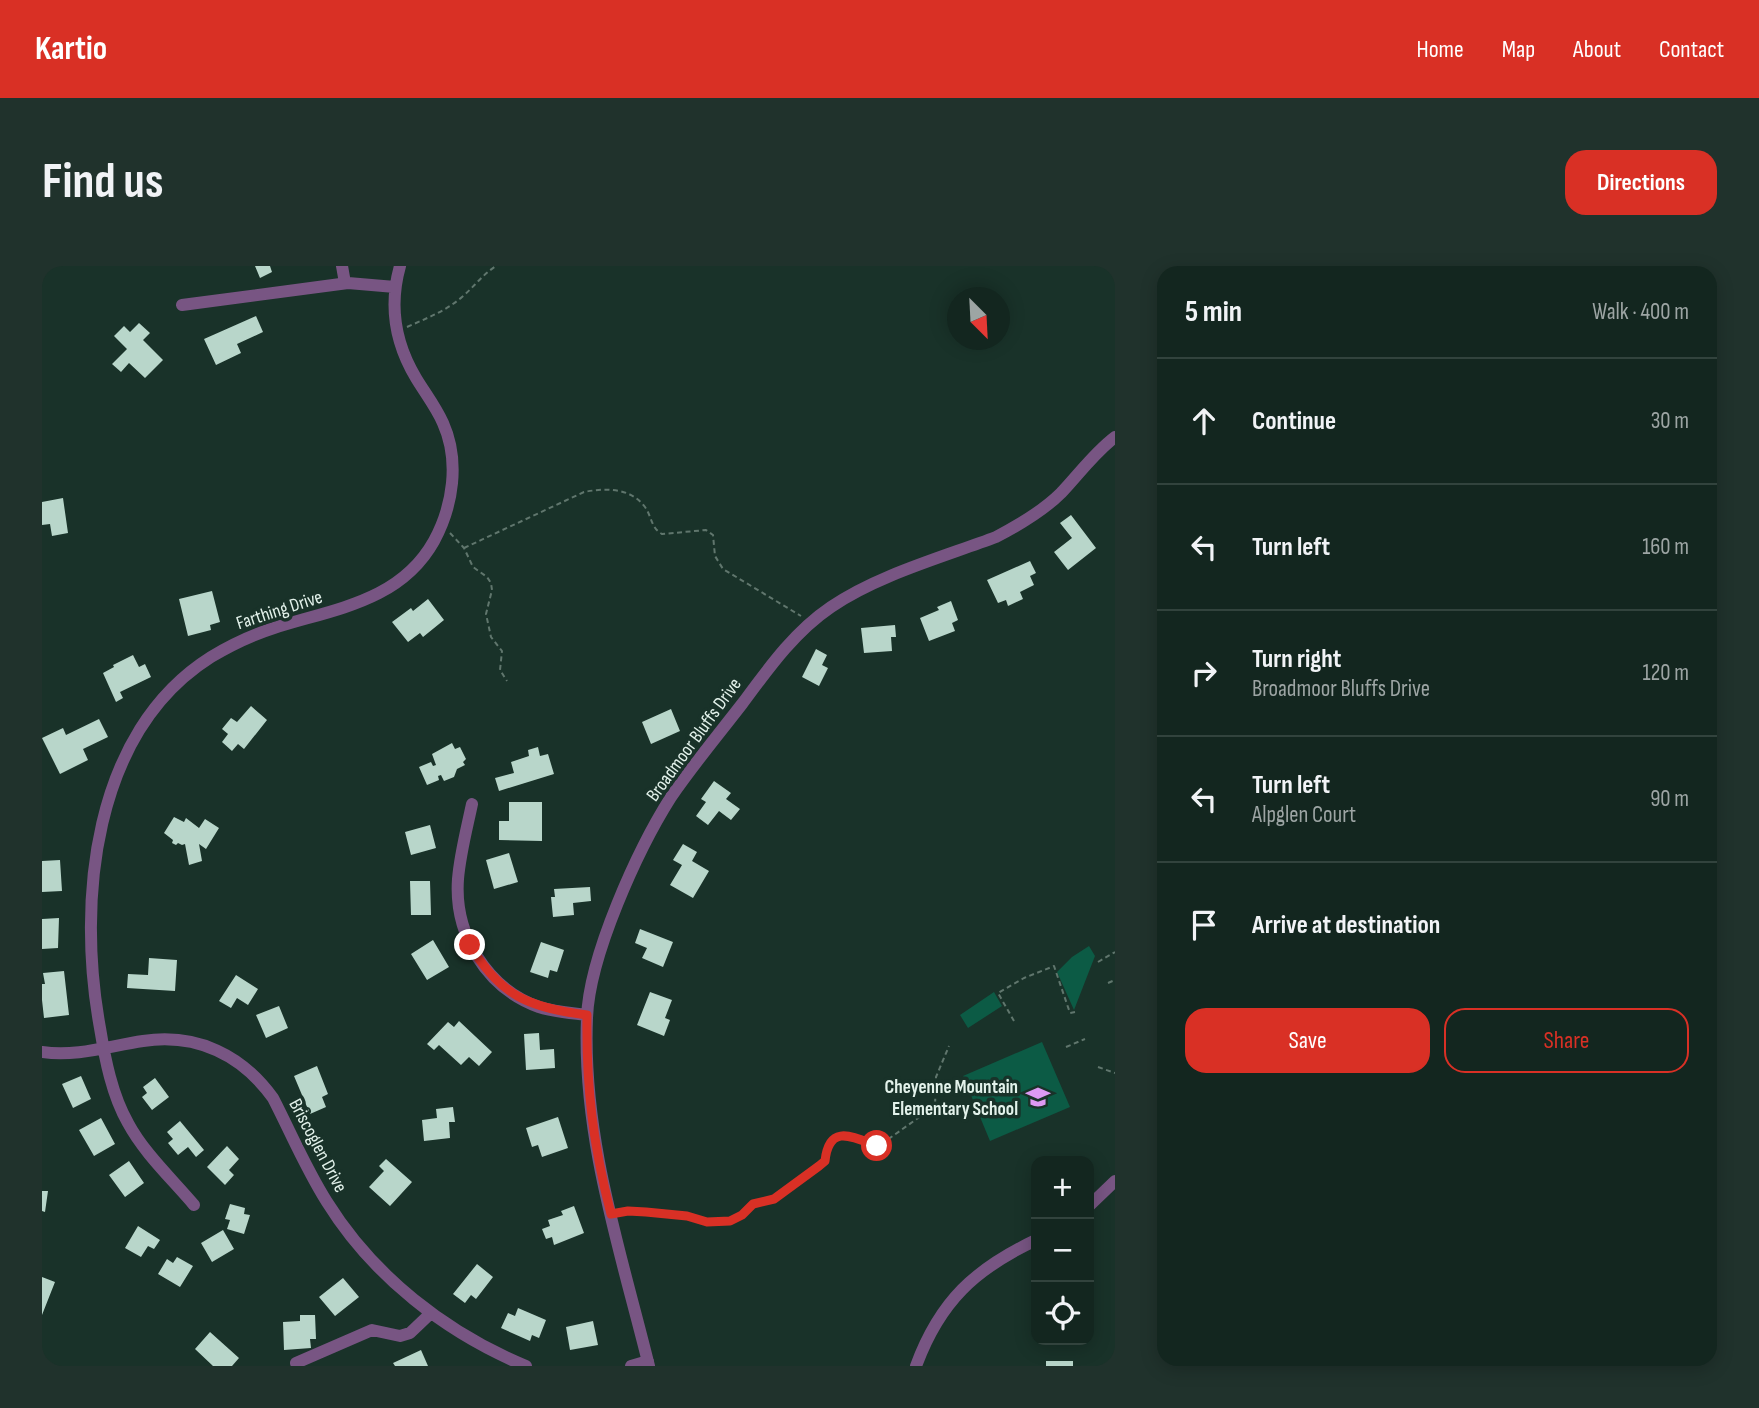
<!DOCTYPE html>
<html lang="en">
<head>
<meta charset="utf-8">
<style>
	:root { --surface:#13261f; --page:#20322c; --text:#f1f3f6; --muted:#9da5a4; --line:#32433d; --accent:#d93025 }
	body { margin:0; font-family:"Sofia Sans Condensed",sans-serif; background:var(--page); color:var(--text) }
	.controls { position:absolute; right:21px; bottom:21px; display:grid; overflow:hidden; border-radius:14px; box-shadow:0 4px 18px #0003 }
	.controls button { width:63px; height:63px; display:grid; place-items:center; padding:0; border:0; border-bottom:2px solid var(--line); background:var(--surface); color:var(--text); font:35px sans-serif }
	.compass { position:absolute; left:905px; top:21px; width:63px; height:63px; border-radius:50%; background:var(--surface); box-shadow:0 4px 18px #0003; rotate:156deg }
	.stop { position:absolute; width:21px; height:21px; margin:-16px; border:5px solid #d93025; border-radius:50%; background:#fff }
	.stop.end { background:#d93025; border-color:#fff; box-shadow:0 2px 7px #0008 }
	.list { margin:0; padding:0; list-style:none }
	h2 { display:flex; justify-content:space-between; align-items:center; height:91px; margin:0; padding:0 28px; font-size:30px }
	h2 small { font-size:23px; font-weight:400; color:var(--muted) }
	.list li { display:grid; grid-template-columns:46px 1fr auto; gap:21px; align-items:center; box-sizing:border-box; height:126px; padding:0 28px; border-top:2px solid var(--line) }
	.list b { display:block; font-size:26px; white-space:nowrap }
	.list p { margin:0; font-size:23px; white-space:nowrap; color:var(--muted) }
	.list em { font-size:23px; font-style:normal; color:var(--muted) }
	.actions { display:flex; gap:14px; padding:21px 28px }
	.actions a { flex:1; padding:16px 0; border:2px solid var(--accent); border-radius:21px; text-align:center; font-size:24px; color:var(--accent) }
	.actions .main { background:var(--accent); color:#fff }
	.icon { flex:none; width:38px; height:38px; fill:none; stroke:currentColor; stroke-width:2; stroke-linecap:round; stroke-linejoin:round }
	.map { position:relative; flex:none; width:1073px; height:1100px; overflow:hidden; border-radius:21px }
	header { display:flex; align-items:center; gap:42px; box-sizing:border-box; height:98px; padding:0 35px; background:var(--accent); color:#fff }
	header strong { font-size:33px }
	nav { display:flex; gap:38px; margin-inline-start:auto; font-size:24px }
	.intro { display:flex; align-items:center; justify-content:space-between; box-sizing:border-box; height:168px; padding:0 42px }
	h1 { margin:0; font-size:49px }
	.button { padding:18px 32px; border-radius:21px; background:var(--accent); color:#fff; font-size:24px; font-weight:700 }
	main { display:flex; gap:42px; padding:0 42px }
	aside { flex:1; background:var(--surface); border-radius:21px; box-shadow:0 4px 18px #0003 }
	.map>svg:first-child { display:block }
	.green { fill:#0c5b45 }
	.building { fill:#b8d6ca }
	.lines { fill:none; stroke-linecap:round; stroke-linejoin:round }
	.path { stroke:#60766d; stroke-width:2; stroke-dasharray:5 3.5; stroke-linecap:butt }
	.minor { stroke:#785583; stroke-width:12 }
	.route { stroke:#d93025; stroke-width:9 }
	.labels { text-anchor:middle; stroke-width:7; stroke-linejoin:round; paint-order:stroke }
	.street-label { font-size:19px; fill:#e3f2eb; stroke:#193229 }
	.poi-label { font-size:19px; font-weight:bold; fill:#e3f2eb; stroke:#193229; text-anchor:end }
</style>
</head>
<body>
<header>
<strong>Kartio</strong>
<nav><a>Home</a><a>Map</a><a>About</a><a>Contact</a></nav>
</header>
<div class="intro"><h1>Find us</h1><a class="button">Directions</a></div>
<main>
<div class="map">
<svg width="1073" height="1100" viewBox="0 0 1073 1100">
	<rect width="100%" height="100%" fill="#193229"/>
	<path class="green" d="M 1047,680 L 1053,690 L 1032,744 L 1015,706 L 1030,691 Z
		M 952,726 L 960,740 L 926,762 L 918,749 Z
		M 1000,776 L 1028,841 L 948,875 L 921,810 Z"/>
	<path class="building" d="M 213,0 L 228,0 L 230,6 L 218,12 Z
		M 214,50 L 221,66 L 195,78 L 199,87 L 174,99 L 162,73 Z
		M 97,57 L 108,67 L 101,74 L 121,94 L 103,112 L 87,97 L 79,106 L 70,98 L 85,83 L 72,70 L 82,60 L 88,66 Z
		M 21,232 L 26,267 L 10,270 L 8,258 L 0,259 L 0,236 Z
		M 1029,249 L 1054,282 L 1026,304 L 1012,286 L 1030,272 L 1018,257 Z
		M 988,295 L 994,307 L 988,310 L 992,319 L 978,326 L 981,333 L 966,340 L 964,334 L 956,337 L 945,314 Z
		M 170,325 L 178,356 L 168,359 L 169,364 L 146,370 L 137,333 Z
		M 386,333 L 402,354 L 381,371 L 378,367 L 366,376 L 350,356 L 369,342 L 371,345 Z
		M 909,335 L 916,354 L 910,357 L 913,365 L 887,375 L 878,352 L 897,344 L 895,341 Z
		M 853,359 L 854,371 L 849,371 L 850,385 L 822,387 L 819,362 Z
		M 774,383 L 785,389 L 780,399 L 786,402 L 777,420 L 760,411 Z
		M 91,389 L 97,401 L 103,398 L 109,411 L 78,426 L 81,432 L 74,436 L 61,407 L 72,401 L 71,399 Z
		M 209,440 L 225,454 L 202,483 L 196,478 L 190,485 L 180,476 L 186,468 L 180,463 L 189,452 L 195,456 Z
		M 629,443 L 638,465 L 609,478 L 600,456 Z
		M 57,453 L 66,471 L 41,483 L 46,494 L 18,508 L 0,472 L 21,462 L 24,469 Z
		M 410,477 L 413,483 L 418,481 L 424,493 L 421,496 L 423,499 L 415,503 L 412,511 L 402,515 L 399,509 L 396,510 L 397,514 L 385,519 L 377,501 L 389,496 L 391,500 L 394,499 L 390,488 Z
		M 496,481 L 498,490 L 506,488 L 512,508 L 457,525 L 453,512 L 472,507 L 469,496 L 487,490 L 486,484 Z
		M 672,515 L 689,527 L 684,533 L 698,543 L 689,554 L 677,545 L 666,559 L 654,550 L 664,536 L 659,533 Z
		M 467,536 L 500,536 L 500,575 L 457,574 L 457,555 L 467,555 Z
		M 132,551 L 142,556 L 144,552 L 157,562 L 163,553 L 177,562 L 164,583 L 157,578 L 160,595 L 147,599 L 143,578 L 140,579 L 136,577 L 134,579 L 130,577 L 131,574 L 122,567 Z
		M 388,559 L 394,582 L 369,589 L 363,566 Z
		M 641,578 L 655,586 L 650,595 L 667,605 L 651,632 L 628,619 L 640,599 L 631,594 Z
		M 467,587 L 476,616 L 452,623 L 444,594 Z
		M 18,594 L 20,625 L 0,626 L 0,595 Z
		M 368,615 L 388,615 L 389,649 L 369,649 Z
		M 548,621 L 549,635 L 531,637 L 532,649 L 511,651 L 509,631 L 513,631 L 512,623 Z
		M 17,652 L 16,682 L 0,683 L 0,653 Z
		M 598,663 L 631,676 L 621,701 L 600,692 L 605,682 L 593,677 Z
		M 391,674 L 407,701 L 385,714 L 369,688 Z
		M 499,676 L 522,684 L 515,706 L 508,704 L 506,712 L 488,706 Z
		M 107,692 L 135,694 L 133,725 L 85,722 L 86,708 L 106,709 Z
		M 22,705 L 27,749 L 2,752 L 0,734 L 0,718 L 3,718 L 1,707 Z
		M 194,709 L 216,723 L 206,739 L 195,732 L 189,742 L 177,735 Z
		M 608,726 L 630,734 L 623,752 L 628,754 L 622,770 L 595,759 Z
		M 237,740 L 246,762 L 224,772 L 214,749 Z
		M 417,755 L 450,786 L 437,800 L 427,791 L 419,799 L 397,779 L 392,784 L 385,778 L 406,756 L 412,761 Z
		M 497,767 L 498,784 L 512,783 L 513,802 L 484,804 L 482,768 Z
		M 275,800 L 286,828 L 280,831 L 284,841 L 268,848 L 252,810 Z
		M 39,810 L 49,833 L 31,842 L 20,818 Z
		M 113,812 L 127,831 L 110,844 L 100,831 L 105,827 L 101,821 Z
		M 411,841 L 413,856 L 407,856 L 408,872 L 382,875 L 380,854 L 395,852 L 394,843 Z
		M 516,851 L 526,882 L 500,891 L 496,879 L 490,881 L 484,862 Z
		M 59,852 L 73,878 L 52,890 L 37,864 Z
		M 138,855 L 162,884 L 154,891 L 146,881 L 136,889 L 126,877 L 131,873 L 125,866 Z
		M 185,880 L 197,893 L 187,904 L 192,909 L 183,919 L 165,901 Z
		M 344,893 L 370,916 L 348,940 L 327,921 L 342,905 L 337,900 Z
		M 87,895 L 102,917 L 83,931 L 67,909 Z
		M 0,925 L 6,925 L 3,946 L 0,945 Z
		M 188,938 L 203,942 L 202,948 L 208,949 L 202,968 L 185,963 L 188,954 L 183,953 Z
		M 532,940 L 542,967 L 512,979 L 510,971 L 504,973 L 500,963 L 508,960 L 506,954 L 521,949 L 519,945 Z
		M 96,960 L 118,974 L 112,983 L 106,980 L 99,991 L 83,982 Z
		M 181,964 L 192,983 L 170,996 L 159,977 Z
		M 135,991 L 151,1000 L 138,1021 L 116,1008 L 125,993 L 131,997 Z
		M 435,998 L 451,1011 L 434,1033 L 429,1029 L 423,1037 L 411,1028 Z
		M 0,1011 L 13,1016 L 0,1049 Z
		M 301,1012 L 317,1031 L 293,1050 L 277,1031 Z
		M 476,1042 L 504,1054 L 497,1072 L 490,1069 L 488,1075 L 459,1062 L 466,1047 L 473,1050 Z
		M 258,1049 L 273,1049 L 274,1073 L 268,1073 L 269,1082 L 242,1084 L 241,1056 L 258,1055 Z
		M 551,1055 L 556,1079 L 528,1084 L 524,1061 Z
		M 168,1066 L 197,1092 L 190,1100 L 171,1100 L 153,1083 Z
		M 379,1084 L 386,1100 L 353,1100 L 351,1097 Z
		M 1004,1095 L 1031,1095 L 1031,1100 L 1004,1100 Z"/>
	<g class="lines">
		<path class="path" d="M 365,61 C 385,52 404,45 420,31 C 432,21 440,9 454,0
			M 408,267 L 422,282 L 431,301 L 445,311 L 449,317 L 450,324 L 444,348 L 449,371 L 460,385 L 458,404 L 465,415
			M 422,282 L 542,226 C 563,222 588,221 603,241 C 610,251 609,262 620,268 L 664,264 L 671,269 L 673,290 L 681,303 L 759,350
			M 1056,696 L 1073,686
			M 1066,717 L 1073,714
			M 972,755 L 956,727 L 982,712 L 1012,700 L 1028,747 L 1033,746
			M 1024,781 L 1043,773
			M 1056,801 L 1073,807
			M 580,946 L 626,948 L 665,956 L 688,955 L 700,949 L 711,938 L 732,933 L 777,900 L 783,895 L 784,882 C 798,858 819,878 838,879 L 893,840 L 894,811 L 907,780"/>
		<path class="minor" d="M 300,0 L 303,17
			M 140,39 L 306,17 L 353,21
			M 430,538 C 425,562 418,588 416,613 C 412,668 444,722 497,741 C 512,746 529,747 545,749
			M 0,786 C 35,791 67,780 101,775 C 155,767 200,789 231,832 C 249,867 264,903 285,936 C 331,1010 404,1067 484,1100
			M 152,939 C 130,913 102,887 86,857 C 70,829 63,793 58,762 C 35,636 50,466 169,391 C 189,379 210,369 232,362 C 291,343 358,336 392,275 C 411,240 418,195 401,157 C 394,141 383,127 374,112 C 353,77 347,39 358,0
			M 1047,940 L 1073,915
			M 254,1097 L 330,1064 L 358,1070 L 368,1067 L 389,1047
			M 589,1100 L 606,1095
			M 607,1100 C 579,986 540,872 545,752 C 547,690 596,583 629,531 C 651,499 676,469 700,438 C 726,403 752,366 789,341 C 836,309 901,291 954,271 C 977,259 1001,245 1019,227 C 1037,208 1052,187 1073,171
			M 874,1100 C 898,1035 933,1003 994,974"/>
	</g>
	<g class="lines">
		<path class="route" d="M 428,679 C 458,730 488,742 545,749 C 544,821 551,879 569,948 L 586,945 L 604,946 L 645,950 L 665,956 L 688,955 L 700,949 L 711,938 L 732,933 L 777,900 L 783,895 C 787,858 809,870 835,880"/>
	</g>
	<defs>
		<g id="school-bare" transform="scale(1.89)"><path d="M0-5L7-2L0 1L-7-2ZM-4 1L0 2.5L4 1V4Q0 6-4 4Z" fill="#dd99f3" stroke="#193229" stroke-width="2.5" paint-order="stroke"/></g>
	</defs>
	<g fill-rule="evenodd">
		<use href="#school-bare" x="996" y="831"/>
	</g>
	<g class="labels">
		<g class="street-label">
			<text transform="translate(237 343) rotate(-18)" y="7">Farthing Drive</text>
			<text transform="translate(651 473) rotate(-54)" y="7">Broadmoor Bluffs Drive</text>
			<text transform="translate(277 879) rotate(62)" y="7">Briscoglen Drive</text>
		</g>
		<g class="poi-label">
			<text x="976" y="827">Cheyenne Mountain<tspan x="976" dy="22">Elementary School</tspan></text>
		</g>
	</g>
</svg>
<div class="controls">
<button>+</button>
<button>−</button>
<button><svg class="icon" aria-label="locate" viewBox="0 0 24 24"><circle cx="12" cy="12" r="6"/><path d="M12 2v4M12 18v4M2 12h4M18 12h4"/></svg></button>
</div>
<svg class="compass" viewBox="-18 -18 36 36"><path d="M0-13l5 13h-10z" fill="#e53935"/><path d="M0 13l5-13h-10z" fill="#9da5a4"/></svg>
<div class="stop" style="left:835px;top:880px"></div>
<div class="stop end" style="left:428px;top:679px"></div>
</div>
<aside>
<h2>5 min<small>Walk · 400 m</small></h2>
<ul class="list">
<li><svg class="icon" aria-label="ahead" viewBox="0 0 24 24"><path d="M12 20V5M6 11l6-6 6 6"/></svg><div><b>Continue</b></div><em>30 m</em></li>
<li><svg class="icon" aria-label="left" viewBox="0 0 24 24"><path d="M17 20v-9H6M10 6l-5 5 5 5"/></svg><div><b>Turn left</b></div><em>160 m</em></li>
<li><svg class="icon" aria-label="right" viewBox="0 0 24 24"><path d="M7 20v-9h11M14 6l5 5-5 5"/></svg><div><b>Turn right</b><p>Broadmoor Bluffs Drive</p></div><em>120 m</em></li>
<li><svg class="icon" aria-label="left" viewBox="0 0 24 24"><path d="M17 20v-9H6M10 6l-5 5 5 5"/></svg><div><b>Turn left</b><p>Alpglen Court</p></div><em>90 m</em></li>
<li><svg class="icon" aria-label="arrive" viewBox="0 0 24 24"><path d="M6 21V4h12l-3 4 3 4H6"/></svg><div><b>Arrive at destination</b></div></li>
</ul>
<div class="actions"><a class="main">Save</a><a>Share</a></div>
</aside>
</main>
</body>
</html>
